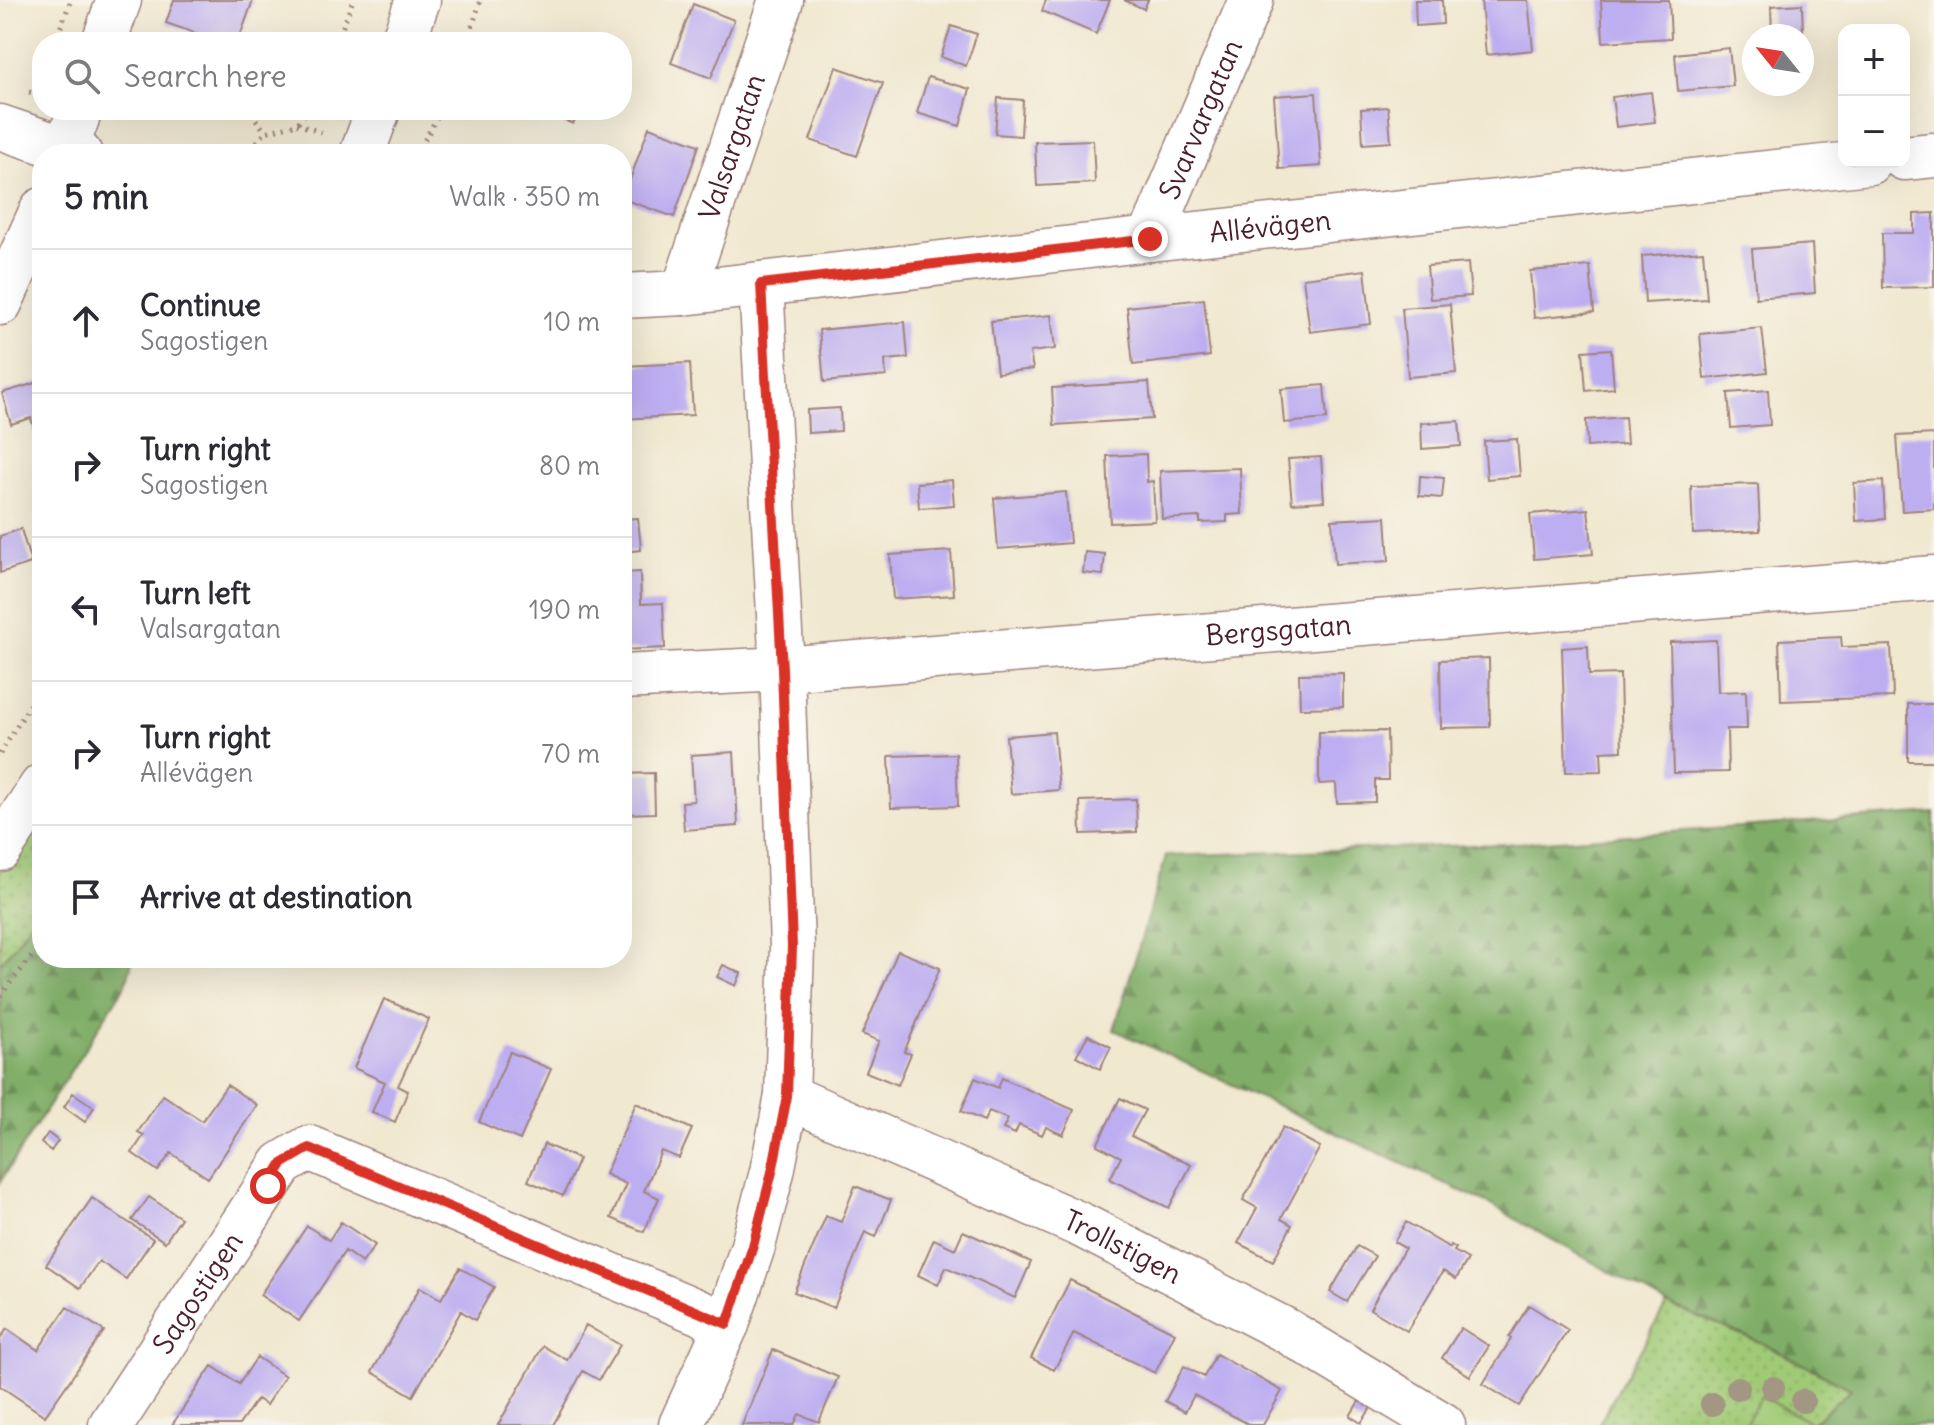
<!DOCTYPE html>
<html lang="en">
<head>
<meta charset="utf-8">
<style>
	:root { --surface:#fff; --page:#f2f2f3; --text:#2b2b33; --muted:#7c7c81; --line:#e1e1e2 }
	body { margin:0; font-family:Delius,sans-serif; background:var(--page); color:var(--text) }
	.controls { position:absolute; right:24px; top:24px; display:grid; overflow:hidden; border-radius:16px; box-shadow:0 8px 32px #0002 }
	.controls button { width:72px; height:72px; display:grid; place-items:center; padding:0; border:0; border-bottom:2px solid var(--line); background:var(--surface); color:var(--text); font:40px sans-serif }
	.compass { position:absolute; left:1742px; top:24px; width:72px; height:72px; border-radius:50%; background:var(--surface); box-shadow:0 8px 32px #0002; rotate:300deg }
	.stop { position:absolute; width:24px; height:24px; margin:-18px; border:6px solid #d93025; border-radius:50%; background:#fff }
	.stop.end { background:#d93025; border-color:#fff; box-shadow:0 2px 8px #0008 }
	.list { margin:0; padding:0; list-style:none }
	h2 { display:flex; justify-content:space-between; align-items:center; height:104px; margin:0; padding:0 32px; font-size:34px }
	h2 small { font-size:26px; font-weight:400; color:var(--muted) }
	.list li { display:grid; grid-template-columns:52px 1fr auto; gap:24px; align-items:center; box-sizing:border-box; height:144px; padding:0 32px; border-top:2px solid var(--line) }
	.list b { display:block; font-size:30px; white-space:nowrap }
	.list p { margin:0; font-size:26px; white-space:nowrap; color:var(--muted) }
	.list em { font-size:26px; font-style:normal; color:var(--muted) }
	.icon { flex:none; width:44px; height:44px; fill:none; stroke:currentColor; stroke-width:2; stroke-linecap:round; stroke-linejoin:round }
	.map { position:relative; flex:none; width:1934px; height:1425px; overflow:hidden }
	.search { position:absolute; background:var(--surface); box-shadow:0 8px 32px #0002; left:32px; top:32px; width:600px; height:88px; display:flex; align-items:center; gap:20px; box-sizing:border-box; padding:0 28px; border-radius:32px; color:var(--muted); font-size:30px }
	.panel { position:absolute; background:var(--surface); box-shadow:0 8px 32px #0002; left:32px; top:144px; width:600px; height:824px; border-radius:32px }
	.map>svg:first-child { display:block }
	.grass { fill:url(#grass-dots); stroke:#757450; stroke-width:2 }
	.forest { fill:url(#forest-firs); stroke:#656649; stroke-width:2 }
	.park { fill:url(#park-tufts); stroke:#757450; stroke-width:2 }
	.building { fill:#bdadf1 }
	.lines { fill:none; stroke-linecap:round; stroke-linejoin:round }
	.minor-casing { stroke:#9e847e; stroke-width:47 }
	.major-casing { stroke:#9e847e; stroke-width:47 }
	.path { stroke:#9e847e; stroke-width:5; stroke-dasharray:2 6; stroke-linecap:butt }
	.minor { stroke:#fff; stroke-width:44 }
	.major { stroke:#fff; stroke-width:44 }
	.tree { fill:#a39682 }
	.route { stroke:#d93025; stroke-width:10 }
	.labels { text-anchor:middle; stroke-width:6; stroke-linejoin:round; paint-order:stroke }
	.street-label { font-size:28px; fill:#4a1f2b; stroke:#f7f3e8 }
</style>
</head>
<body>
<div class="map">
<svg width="1934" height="1425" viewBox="0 0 1934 1425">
	<defs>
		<pattern id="grass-dots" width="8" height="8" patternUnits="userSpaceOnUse" patternTransform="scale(2)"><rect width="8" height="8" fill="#a0ca76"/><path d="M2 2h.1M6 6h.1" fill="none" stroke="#8bad66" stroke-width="1.8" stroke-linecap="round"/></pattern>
		<pattern id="forest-firs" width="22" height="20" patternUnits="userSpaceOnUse" patternTransform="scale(2)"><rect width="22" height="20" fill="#80ae67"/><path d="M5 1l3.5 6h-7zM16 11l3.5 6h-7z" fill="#6b8d55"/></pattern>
		<pattern id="park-tufts" width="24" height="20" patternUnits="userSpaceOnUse" patternTransform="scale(2)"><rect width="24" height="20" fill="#a0ca76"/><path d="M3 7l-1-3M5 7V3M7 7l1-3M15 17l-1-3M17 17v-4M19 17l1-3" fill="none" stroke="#8bad66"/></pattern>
	</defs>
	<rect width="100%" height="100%" fill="#f7f3e8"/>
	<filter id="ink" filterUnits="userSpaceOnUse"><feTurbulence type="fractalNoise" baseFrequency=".0125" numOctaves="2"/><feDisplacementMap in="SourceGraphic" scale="16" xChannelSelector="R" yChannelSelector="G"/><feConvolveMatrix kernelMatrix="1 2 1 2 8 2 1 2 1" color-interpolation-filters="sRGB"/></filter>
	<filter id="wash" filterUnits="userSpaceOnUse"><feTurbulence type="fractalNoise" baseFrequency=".006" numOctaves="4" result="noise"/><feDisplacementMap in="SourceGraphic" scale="32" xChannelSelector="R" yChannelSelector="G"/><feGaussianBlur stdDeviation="1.8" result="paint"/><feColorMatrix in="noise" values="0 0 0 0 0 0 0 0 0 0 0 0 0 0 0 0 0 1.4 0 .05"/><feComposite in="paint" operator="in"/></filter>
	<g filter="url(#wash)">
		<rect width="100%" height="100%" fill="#f1e8d0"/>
		<path class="grass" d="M 42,786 L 42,905 L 18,941 L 0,964 L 0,849 Z
			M 1667,1304 L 1762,1343 L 1852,1389 L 1810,1425 L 1598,1425 Z"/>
		<path class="forest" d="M 1934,813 L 1934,1425 L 1810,1425 L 1851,1389 L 1762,1343 L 1667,1304 L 1487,1203 L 1114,1030 L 1166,856 L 1504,844 Z
			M 42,905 L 42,958 L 133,958 L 126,984 L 0,1182 L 0,964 L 18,941 Z"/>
		<path class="park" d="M 1761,1396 L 1811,1423 L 1810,1425 L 1745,1425 Z"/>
		<g id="blocks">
			<path class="building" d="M 174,0 L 253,0 L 238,42 L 221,42 L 166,23 Z
				M 1046,0 L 1110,0 L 1096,34 L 1042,11 Z
				M 1124,0 L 1148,0 L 1144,9 Z
				M 1415,0 L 1442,0 L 1443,24 L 1416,26 Z
				M 1481,0 L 1528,0 L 1533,50 L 1486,55 Z
				M 1601,0 L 1669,0 L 1671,38 L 1603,42 Z
				M 693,4 L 734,20 L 711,78 L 671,63 Z
				M 1802,4 L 1803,36 L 1772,36 L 1771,6 Z
				M 951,26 L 977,34 L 966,66 L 941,57 Z
				M 1729,48 L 1733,86 L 1678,91 L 1675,54 Z
				M 836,67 L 883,83 L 857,156 L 810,140 Z
				M 928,77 L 970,89 L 960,126 L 917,113 Z
				M 1651,92 L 1655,122 L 1616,127 L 1612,97 Z
				M 1316,93 L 1321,166 L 1279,169 L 1274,96 Z
				M 998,98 L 1023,100 L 1021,136 L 995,134 Z
				M 1388,107 L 1391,142 L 1363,144 L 1361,109 Z
				M 540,110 L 579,110 L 573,124 Z
				M 649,127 L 699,145 L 674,217 L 623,199 Z
				M 1093,140 L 1095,183 L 1037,186 L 1035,142 Z
				M 1934,213 L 1934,287 L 1883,288 L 1882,233 L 1914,233 L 1914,214 Z
				M 1812,244 L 1815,293 L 1756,298 L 1752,249 Z
				M 1703,251 L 1707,299 L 1645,303 L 1642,256 Z
				M 1468,263 L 1471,296 L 1430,299 L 1427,266 Z
				M 1590,266 L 1594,312 L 1534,318 L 1530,271 Z
				M 1365,270 L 1371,324 L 1310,332 L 1303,278 Z
				M 1204,299 L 1210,356 L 1133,365 L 1127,307 Z
				M 1450,304 L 1456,373 L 1408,377 L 1402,308 Z
				M 1051,315 L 1055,349 L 1030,352 L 1033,369 L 997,373 L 991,321 Z
				M 905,322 L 908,358 L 885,360 L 886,376 L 824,382 L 819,330 Z
				M 1762,328 L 1767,372 L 1704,379 L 1700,334 Z
				M 1611,349 L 1614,388 L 1586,391 L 1583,351 Z
				M 690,363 L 693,415 L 622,419 L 622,366 Z
				M 42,381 L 42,452 L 41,452 L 31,418 L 11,424 L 2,393 Z
				M 1149,382 L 1152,419 L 1054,425 L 1052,388 Z
				M 1324,385 L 1327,419 L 1284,423 L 1281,389 Z
				M 1768,390 L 1770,425 L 1731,428 L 1728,393 Z
				M 840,408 L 841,431 L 808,433 L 807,410 Z
				M 1625,417 L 1627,444 L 1587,447 L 1586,420 Z
				M 1459,421 L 1461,446 L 1422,449 L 1421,423 Z
				M 1934,434 L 1934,509 L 1902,511 L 1897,436 Z
				M 1517,439 L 1520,476 L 1487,479 L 1484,441 Z
				M 1146,454 L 1147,482 L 1153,481 L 1155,521 L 1110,523 L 1107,456 Z
				M 1321,457 L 1324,501 L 1292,503 L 1288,459 Z
				M 1240,468 L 1242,514 L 1227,515 L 1227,522 L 1200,523 L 1200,517 L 1162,519 L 1160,471 Z
				M 1420,476 L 1444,478 L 1442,498 L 1419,496 Z
				M 952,480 L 954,505 L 919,508 L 917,483 Z
				M 1883,481 L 1885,519 L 1856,521 L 1854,483 Z
				M 1758,484 L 1760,531 L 1693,534 L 1691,486 Z
				M 1066,492 L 1070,543 L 998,549 L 994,498 Z
				M 1588,509 L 1593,554 L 1534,559 L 1530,514 Z
				M 1386,517 L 1389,561 L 1335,564 L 1332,520 Z
				M 638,518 L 641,550 L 622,552 L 622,519 Z
				M 21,529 L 31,563 L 0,573 L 0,536 Z
				M 951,551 L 954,595 L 893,599 L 890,555 Z
				M 1085,552 L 1105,554 L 1103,575 L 1083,573 Z
				M 640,572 L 641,604 L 663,603 L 665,648 L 622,650 L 622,573 Z
				M 1841,637 L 1842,647 L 1891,645 L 1893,697 L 1781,701 L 1779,640 Z
				M 1716,640 L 1718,692 L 1746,691 L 1747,729 L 1727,729 L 1728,772 L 1674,773 L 1670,642 Z
				M 1588,646 L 1589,675 L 1620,674 L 1622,751 L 1601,752 L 1602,771 L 1566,772 L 1562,648 Z
				M 1489,658 L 1490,727 L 1441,728 L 1440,660 Z
				M 1343,673 L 1343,707 L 1300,708 L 1299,674 Z
				M 1908,704 L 1934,704 L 1934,761 L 1908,761 Z
				M 1387,731 L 1388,780 L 1375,780 L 1375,802 L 1337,803 L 1336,783 L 1319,784 L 1319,732 Z
				M 1054,732 L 1059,790 L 1011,794 L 1006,736 Z
				M 734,752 L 738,826 L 684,830 L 682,802 L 694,801 L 691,755 Z
				M 956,754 L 958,806 L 891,808 L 889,756 Z
				M 654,773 L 655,813 L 622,814 L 622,774 Z
				M 1136,799 L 1137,832 L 1081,834 L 1080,801 Z
				M 898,951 L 940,968 L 904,1052 L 911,1054 L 898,1085 L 866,1072 L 879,1041 L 862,1034 Z
				M 723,965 L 741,973 L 736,986 L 717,977 Z
				M 384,999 L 429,1019 L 398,1086 L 408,1091 L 395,1122 L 372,1112 L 385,1082 L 354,1068 Z
				M 1088,1035 L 1111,1047 L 1100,1069 L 1076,1056 Z
				M 510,1052 L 551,1069 L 520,1140 L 479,1122 Z
				M 975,1078 L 998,1088 L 1002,1078 L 1074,1110 L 1063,1135 L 1046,1127 L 1042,1135 L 1019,1125 L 1015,1134 L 1003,1129 L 1008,1119 L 989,1111 L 984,1121 L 961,1111 Z
				M 227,1085 L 257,1105 L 208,1178 L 171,1153 L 158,1171 L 132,1153 L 144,1135 L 138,1132 L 163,1095 L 202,1121 Z
				M 73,1093 L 94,1107 L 85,1122 L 64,1107 Z
				M 1120,1098 L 1145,1110 L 1131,1136 L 1191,1165 L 1169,1208 L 1110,1179 L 1121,1157 L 1097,1145 Z
				M 636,1103 L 692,1129 L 679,1158 L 661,1151 L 644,1191 L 659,1198 L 644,1232 L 611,1218 L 626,1184 L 605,1174 Z
				M 1283,1127 L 1320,1147 L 1281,1219 L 1292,1225 L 1273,1261 L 1238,1243 L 1257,1208 L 1243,1200 Z
				M 48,1133 L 58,1141 L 51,1151 L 41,1143 Z
				M 544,1144 L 579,1159 L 563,1196 L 528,1181 Z
				M 855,1186 L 891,1200 L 876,1237 L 865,1232 L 834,1308 L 794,1292 L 826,1216 L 841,1222 Z
				M 149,1197 L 181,1218 L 165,1242 L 132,1220 Z
				M 92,1198 L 153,1239 L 126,1279 L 99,1261 L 80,1288 L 46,1265 Z
				M 341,1222 L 375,1245 L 362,1263 L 345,1251 L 299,1321 L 260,1295 L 307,1226 L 329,1240 Z
				M 1406,1222 L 1450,1248 L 1451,1245 L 1456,1248 L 1454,1251 L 1468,1259 L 1456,1279 L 1443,1271 L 1407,1331 L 1370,1309 L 1405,1248 L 1394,1242 Z
				M 963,1231 L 1031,1262 L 1015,1298 L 946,1267 L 938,1285 L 918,1275 L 934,1239 L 955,1249 Z
				M 1357,1246 L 1375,1256 L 1347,1302 L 1330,1292 Z
				M 460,1268 L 494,1287 L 475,1320 L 461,1311 L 413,1396 L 372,1372 L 420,1287 L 441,1299 Z
				M 1070,1280 L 1175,1333 L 1155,1373 L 1074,1333 L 1054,1370 L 1031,1358 Z
				M 1529,1305 L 1568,1330 L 1519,1406 L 1483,1384 L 1511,1339 L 1509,1337 Z
				M 67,1307 L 104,1331 L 45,1416 L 0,1386 L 0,1339 L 7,1329 L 38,1350 Z
				M 586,1325 L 620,1345 L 599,1380 L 583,1371 L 553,1425 L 498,1425 L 543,1346 L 567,1360 Z
				M 1461,1328 L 1489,1346 L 1470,1376 L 1442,1358 Z
				M 773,1350 L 838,1377 L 819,1422 L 799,1414 L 794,1425 L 742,1425 Z
				M 1216,1354 L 1282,1391 L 1263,1425 L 1250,1425 L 1194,1395 L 1185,1412 L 1165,1401 L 1184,1366 L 1204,1377 Z
				M 257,1357 L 285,1376 L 266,1405 L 257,1399 L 239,1425 L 172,1425 L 212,1366 L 239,1384 Z
				M 1359,1401 L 1371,1408 L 1361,1423 L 1350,1416 Z"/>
		</g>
	</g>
	<g filter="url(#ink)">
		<use href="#blocks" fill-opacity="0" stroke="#9e847e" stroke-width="2"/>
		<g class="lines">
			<g class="minor-casing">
				<g id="minor">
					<path d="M 104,42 L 119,0"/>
					<path d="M 0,127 L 80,154"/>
					<path d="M 64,154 L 80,110"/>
					<path d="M 1904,158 L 1934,155"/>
					<path id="s1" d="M 1150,239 L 1251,0"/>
					<path id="s2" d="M 683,293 L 781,0"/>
					<path id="s3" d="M 622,296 L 683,293 L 1150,239 L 1870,162"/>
					<path d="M 0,303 L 42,210"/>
					<path id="s4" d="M 622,677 L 782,669 L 1934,578"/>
					<path id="s5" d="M 787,1096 L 1081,1225 L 1287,1331 L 1443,1425"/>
					<path id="s6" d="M 111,1425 L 282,1164 L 309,1148 L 727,1324"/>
					<path d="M 681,1425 L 727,1324 L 753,1246 L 772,1172 L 787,1096 L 792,947 L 782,669 L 761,284"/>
				</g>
			</g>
			<g class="major-casing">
				<path id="major" d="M 403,42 L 418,0
					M 362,154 L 378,110
					M 0,849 L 42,786"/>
			</g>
			<path class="path" d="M 55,42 L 71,0
				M 337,42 L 353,0
				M 467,42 L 481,0
				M 29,92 L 34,93 L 42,74
				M 244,110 L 250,112 L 266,132
				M 297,124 L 326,134
				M 246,154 L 266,132 L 297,124 L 308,110
				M 417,154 L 441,110
				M 0,754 L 42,685
				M 0,996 L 42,944"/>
			<use href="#minor" class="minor"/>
			<use href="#major" class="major"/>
		</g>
		<g class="tree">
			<circle cx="1738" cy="1388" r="12"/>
			<circle cx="1773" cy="1388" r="12"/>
			<circle cx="1803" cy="1401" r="12"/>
			<circle cx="1712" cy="1404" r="12"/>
		</g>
	</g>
	<g class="lines" filter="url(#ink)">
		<path class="route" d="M 268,1186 L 282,1164 L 309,1148 L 727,1324 L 753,1246 L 772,1172 L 787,1096 L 792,947 L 782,669 L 761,284 L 1150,239"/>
	</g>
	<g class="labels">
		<g class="street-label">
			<text dy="10" stroke="none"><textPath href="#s1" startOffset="130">Svarvargatan</textPath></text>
			<text dy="10" stroke="none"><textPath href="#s2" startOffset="154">Valsargatan</textPath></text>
			<text dy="10" stroke="none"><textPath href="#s3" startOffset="652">Allévägen</textPath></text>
			<text dy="10" stroke="none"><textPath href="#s4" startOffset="658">Bergsgatan</textPath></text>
			<text dy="10" stroke="none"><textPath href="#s5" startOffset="368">Trollstigen</textPath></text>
			<text dy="10" stroke="none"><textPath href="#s6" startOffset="158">Sagostigen</textPath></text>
		</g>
	</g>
</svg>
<div class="controls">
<button>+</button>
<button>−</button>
</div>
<svg class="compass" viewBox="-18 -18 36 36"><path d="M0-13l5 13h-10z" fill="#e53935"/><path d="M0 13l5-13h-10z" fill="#7c7c81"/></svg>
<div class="stop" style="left:268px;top:1186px"></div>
<div class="stop end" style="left:1150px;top:239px"></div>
<div class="search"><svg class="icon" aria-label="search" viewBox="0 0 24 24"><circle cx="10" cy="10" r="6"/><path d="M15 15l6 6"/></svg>Search here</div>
<section class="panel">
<h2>5 min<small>Walk · 350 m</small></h2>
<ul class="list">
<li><svg class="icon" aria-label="ahead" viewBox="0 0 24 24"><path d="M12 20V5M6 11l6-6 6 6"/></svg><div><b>Continue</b><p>Sagostigen</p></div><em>10 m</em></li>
<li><svg class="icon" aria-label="right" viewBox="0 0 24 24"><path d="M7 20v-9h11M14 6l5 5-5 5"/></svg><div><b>Turn right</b><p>Sagostigen</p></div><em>80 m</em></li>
<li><svg class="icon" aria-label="left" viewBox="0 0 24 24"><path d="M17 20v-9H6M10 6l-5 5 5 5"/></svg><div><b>Turn left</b><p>Valsargatan</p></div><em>190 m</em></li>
<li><svg class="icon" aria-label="right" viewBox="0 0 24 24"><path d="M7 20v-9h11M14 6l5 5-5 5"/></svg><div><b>Turn right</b><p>Allévägen</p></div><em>70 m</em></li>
<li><svg class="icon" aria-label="arrive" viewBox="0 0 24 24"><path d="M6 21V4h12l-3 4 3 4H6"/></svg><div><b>Arrive at destination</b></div></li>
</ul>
</section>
</div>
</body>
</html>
